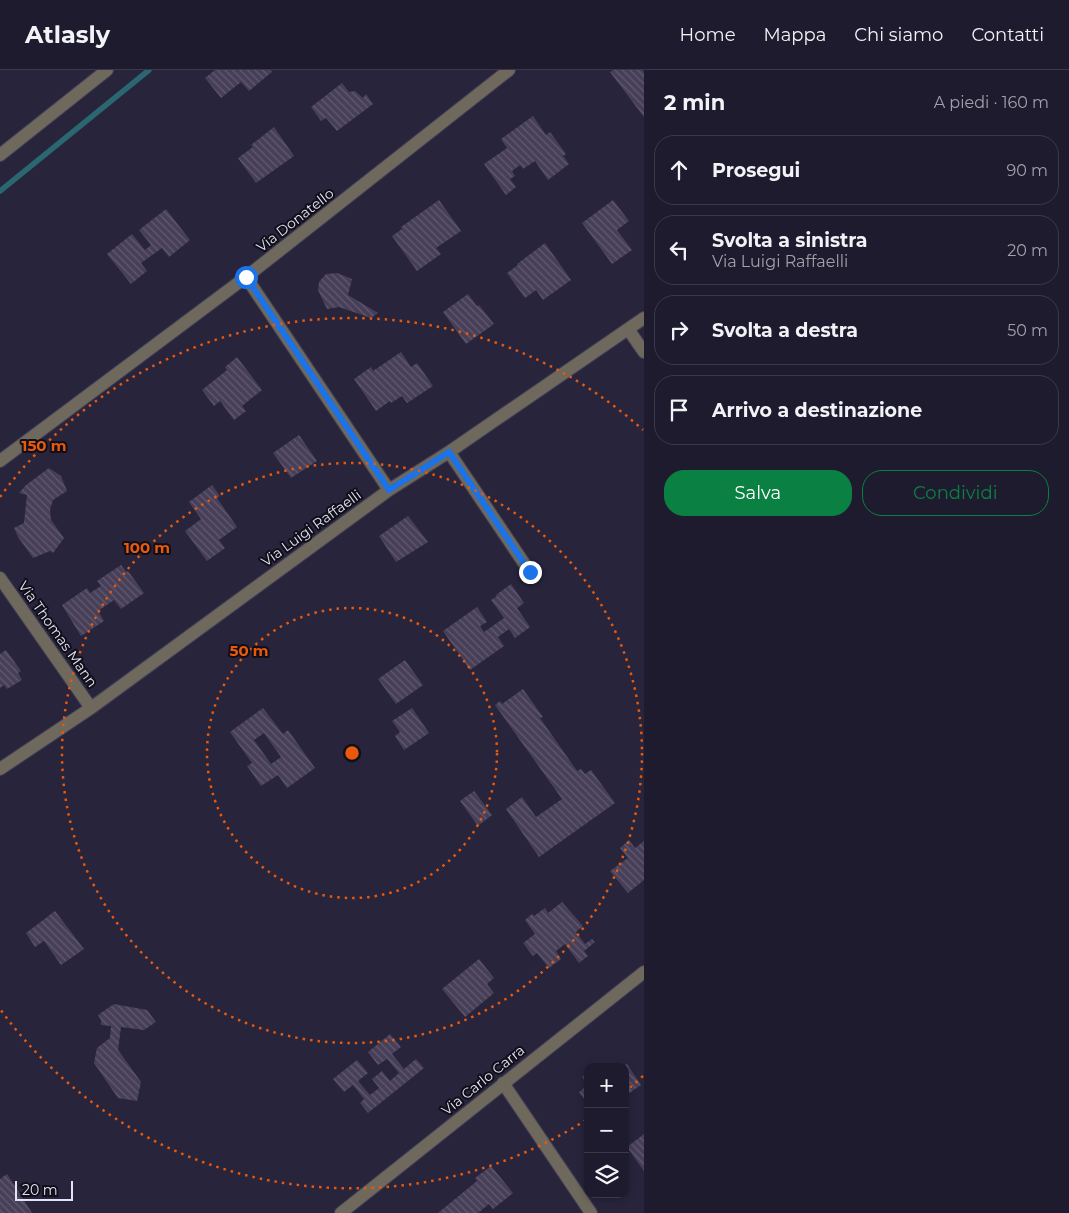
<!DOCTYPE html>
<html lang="it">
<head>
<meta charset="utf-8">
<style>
	:root { --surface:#1d1b2d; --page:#2a2839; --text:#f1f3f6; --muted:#a0a1aa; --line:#3b3949; --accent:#0b8043 }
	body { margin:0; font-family:Montserrat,sans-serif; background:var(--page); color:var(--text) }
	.controls { position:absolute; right:15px; bottom:15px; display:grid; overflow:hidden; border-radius:10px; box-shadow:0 2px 8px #0003 }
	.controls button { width:45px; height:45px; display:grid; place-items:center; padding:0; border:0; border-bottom:1px solid var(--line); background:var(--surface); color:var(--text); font:25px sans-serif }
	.scale { position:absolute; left:15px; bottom:12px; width:58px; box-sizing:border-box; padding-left:5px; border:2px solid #e4e3f3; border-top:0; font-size:14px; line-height:18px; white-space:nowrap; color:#e4e3f3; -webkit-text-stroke:4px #100f19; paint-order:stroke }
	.stop { position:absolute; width:15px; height:15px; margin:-11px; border:4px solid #1a73e8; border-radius:50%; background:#fff }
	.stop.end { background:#1a73e8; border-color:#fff; box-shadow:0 1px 5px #0008 }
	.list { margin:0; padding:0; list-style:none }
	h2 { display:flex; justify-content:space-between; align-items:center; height:65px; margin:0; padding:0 20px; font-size:21px }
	h2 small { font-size:16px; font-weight:400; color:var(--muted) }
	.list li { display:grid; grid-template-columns:32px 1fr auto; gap:15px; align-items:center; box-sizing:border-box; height:70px; margin:0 10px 10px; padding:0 10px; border:1px solid var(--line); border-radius:20px }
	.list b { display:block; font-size:19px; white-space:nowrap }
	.list p { margin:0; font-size:16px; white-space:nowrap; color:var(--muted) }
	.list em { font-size:16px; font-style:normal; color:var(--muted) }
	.actions { display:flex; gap:10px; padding:15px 20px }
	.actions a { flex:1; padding:11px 0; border:1px solid var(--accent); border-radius:20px; text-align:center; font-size:18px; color:var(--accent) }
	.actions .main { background:var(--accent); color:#fff }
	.icon { flex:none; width:28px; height:28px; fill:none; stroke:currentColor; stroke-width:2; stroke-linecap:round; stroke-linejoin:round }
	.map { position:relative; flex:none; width:644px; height:1143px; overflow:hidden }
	header { display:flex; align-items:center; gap:30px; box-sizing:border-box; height:70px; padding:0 25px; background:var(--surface); border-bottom:1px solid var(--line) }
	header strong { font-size:24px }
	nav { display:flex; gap:28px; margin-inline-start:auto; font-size:18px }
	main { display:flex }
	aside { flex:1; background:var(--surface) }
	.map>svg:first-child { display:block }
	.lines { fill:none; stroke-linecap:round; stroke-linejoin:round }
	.stream { stroke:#2a6770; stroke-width:5.5 }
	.building { fill:url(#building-back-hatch); fill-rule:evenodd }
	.minor-casing { stroke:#413f56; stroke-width:14 }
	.tertiary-casing { stroke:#413f56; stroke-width:14 }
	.minor { stroke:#6f685c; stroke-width:12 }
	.tertiary { stroke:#6f685c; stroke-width:12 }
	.route { stroke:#1a73e8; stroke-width:6 }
	.ring { fill:none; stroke:#e8590c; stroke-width:2.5; stroke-dasharray:2.5 5 }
	.labels { text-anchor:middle; stroke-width:4; stroke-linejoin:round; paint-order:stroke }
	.street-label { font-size:14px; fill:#e4e3f3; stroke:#100f19 }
	.centre { fill:#e8590c; stroke:#100f19; stroke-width:2.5 }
	.ring-label { font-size:15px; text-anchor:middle; font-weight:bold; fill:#e8590c; stroke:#100f19; stroke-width:4; stroke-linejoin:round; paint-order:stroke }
</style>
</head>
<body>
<header>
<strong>Atlasly</strong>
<nav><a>Home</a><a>Mappa</a><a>Chi siamo</a><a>Contatti</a></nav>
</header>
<main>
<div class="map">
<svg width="644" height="1143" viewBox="0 0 644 1143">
	<defs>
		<pattern id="building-back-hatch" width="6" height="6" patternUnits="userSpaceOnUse" patternTransform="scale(1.25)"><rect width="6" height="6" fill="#473e58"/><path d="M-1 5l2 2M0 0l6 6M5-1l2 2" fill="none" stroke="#615a70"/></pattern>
	</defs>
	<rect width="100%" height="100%" fill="#27243c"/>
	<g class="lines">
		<path class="stream" d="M 0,121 L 149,0"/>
	</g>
	<path class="building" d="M 215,0 L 270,0 L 272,2 L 249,21 L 241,12 L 221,28 L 205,8 Z
		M 613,0 L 642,0 L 644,2 L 644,47 L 610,2 Z
		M 342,13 L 349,22 L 355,21 L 363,28 L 366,24 L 373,34 L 337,61 L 326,48 L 321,51 L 311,37 Z
		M 533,46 L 546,65 L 550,62 L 566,84 L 563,86 L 569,94 L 548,110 L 535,91 L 523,99 L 520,95 L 512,101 L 515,106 L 510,109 L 516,117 L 506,125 L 484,94 L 507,78 L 501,69 Z
		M 274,57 L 294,86 L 256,113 L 238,88 L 253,77 L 251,75 Z
		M 439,130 L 461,161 L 436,178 L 441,184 L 417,201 L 392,166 L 402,159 L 401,157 Z
		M 613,130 L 629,151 L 617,160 L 632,180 L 612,194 L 582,153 Z
		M 166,139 L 190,170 L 169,187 L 162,178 L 141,193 L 147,201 L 131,214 L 107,184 L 132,164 L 145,180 L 151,175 L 139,160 Z
		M 545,173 L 571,210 L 543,230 L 536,220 L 525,228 L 507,203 L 518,195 L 517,194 Z
		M 337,203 L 352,209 L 348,225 L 378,243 L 371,248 L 339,237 L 327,239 L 318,220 L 319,212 L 326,204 Z
		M 468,224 L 477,236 L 479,235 L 494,254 L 466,274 L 443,242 Z
		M 401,282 L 411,297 L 417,293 L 433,316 L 407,333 L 402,326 L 391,333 L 390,331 L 376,341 L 354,309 L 371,297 L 373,301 Z
		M 237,287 L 262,320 L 242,336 L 246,341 L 234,350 L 220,331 L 214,336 L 202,320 L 227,300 L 225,297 Z
		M 299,365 L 317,391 L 291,408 L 273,383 Z
		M 49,398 L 61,406 L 67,421 L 53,430 L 50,439 L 51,450 L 64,468 L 53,483 L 50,481 L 33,488 L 18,467 L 14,458 L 24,453 L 27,425 L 19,423 L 26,415 Z
		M 212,415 L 220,426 L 217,428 L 237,457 L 219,470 L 225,478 L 207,491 L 185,461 L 201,449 L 189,432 Z
		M 408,446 L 428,472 L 396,492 L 379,466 Z
		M 121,495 L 126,502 L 128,501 L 144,523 L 121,539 L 114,530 L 98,541 L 104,551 L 81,566 L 62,535 L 87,518 L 90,523 L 101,516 L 97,511 Z
		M 511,514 L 524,533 L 517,538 L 530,557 L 515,568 L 509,559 L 498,567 L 504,576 L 470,600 L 443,561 L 477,537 L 487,552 L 480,556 L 484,562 L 504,548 L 491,530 L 497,526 L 496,525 Z
		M 6,580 L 21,601 L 18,603 L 22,610 L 7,619 L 4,615 L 0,618 L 0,584 Z
		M 405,590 L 423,615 L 396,634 L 378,609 Z
		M 523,619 L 543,647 L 540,648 L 577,701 L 581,699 L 585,704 L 591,700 L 615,733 L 539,787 L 506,739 L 522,727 L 536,747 L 562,729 L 495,635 L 500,631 L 502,634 Z
		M 263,638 L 283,664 L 288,660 L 315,698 L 287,718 L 278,705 L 261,716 L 247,696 L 252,693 L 230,662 ZM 264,663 L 281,687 L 271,694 L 254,670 Z
		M 412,638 L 429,663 L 404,680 L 395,666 L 400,662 L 392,651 Z
		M 474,721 L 492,745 L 478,756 L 460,731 Z
		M 629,770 L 635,778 L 644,771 L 644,810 L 628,823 L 610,801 L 628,788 L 620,778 Z
		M 562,832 L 583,856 L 576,862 L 585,874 L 592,869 L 595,872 L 584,881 L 588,886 L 579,893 L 565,874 L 556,881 L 561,889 L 549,898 L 537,883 L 533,886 L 523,873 L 535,864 L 525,850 L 532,844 L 534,846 L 545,838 L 548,843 Z
		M 55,841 L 84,879 L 61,895 L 44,871 L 35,877 L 26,863 Z
		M 479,889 L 494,908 L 487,914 L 494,923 L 465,947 L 442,919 Z
		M 114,934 L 147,940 L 156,952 L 144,960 L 121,957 L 118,980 L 141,1012 L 137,1031 L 118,1028 L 94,993 L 97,978 L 110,968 L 111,956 L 101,955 L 101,950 L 98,945 Z
		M 390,964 L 401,977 L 392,984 L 404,999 L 416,989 L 424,998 L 368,1043 L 360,1033 L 364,1029 L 353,1015 L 344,1022 L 333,1009 L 357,990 L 368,1003 L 358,1011 L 370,1025 L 379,1018 L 372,1009 L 382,1001 L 390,1011 L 399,1003 L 387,989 L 378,995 L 368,982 Z
		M 627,994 L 641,1015 L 625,1026 L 625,995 Z
		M 588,1002 L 588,1015 L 582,1007 Z
		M 588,1015 L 588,1034 L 579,1022 Z
		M 644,1064 L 644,1101 L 627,1077 Z
		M 491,1096 L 513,1123 L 493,1139 L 489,1134 L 478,1143 L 438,1143 L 477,1111 L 475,1108 Z
		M 7,1104 L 17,1119 L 32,1143 L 0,1143 L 0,1109 Z"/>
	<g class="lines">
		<g class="minor-casing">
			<path id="minor" d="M 246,207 L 389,420
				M 628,259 L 644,282
				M 449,382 L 530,502
				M 0,391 L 246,207 L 509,0
				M 0,508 L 91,638
				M 0,699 L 91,638 L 389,420 L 449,382 L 644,248
				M 503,1013 L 591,1143
				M 341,1143 L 644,902"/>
		</g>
		<g class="tertiary-casing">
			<path id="tertiary" d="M 0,85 L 107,0"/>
		</g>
		<use href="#minor" class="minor"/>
		<use href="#tertiary" class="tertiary"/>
	</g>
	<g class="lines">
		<path class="route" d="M 246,207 L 389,420 L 449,382 L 530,502"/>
	</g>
	<g class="ring">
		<circle cx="352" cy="683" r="145"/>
		<circle cx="352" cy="683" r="290"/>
		<path d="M643 1006A435 435 0 0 1 626 1021M586 1050A435 435 0 0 1 0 939M0 427A435 435 0 0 1 643 360"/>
	</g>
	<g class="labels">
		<g class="street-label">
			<text transform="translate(295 150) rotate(-38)" y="5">Via Donatello</text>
			<text transform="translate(311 458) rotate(-36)" y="5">Via Luigi Raffaelli</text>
			<text transform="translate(58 564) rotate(55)" y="5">Via Thomas Mann</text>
			<text transform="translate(483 1010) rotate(-39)" y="5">Via Carlo Carra</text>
		</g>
	</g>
	<circle cx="352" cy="683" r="8" class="centre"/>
	<g class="ring-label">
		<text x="44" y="381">150 m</text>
		<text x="147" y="483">100 m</text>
		<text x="249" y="586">50 m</text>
	</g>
</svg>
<div class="controls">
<button>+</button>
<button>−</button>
<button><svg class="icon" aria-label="layers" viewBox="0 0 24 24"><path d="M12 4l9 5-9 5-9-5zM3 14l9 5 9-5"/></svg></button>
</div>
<div class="scale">20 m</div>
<div class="stop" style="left:246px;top:207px"></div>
<div class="stop end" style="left:530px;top:502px"></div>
</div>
<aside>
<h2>2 min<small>A piedi · 160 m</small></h2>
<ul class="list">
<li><svg class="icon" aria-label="ahead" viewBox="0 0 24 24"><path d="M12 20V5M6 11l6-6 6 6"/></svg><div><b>Prosegui</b></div><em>90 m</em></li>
<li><svg class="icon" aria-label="left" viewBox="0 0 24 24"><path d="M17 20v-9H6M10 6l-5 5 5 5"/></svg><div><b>Svolta a sinistra</b><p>Via Luigi Raffaelli</p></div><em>20 m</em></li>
<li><svg class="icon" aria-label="right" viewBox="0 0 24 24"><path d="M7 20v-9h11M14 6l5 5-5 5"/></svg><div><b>Svolta a destra</b></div><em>50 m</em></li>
<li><svg class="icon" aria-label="arrive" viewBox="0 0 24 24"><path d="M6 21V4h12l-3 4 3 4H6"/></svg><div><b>Arrivo a destinazione</b></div></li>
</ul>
<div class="actions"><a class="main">Salva</a><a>Condividi</a></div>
</aside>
</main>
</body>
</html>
